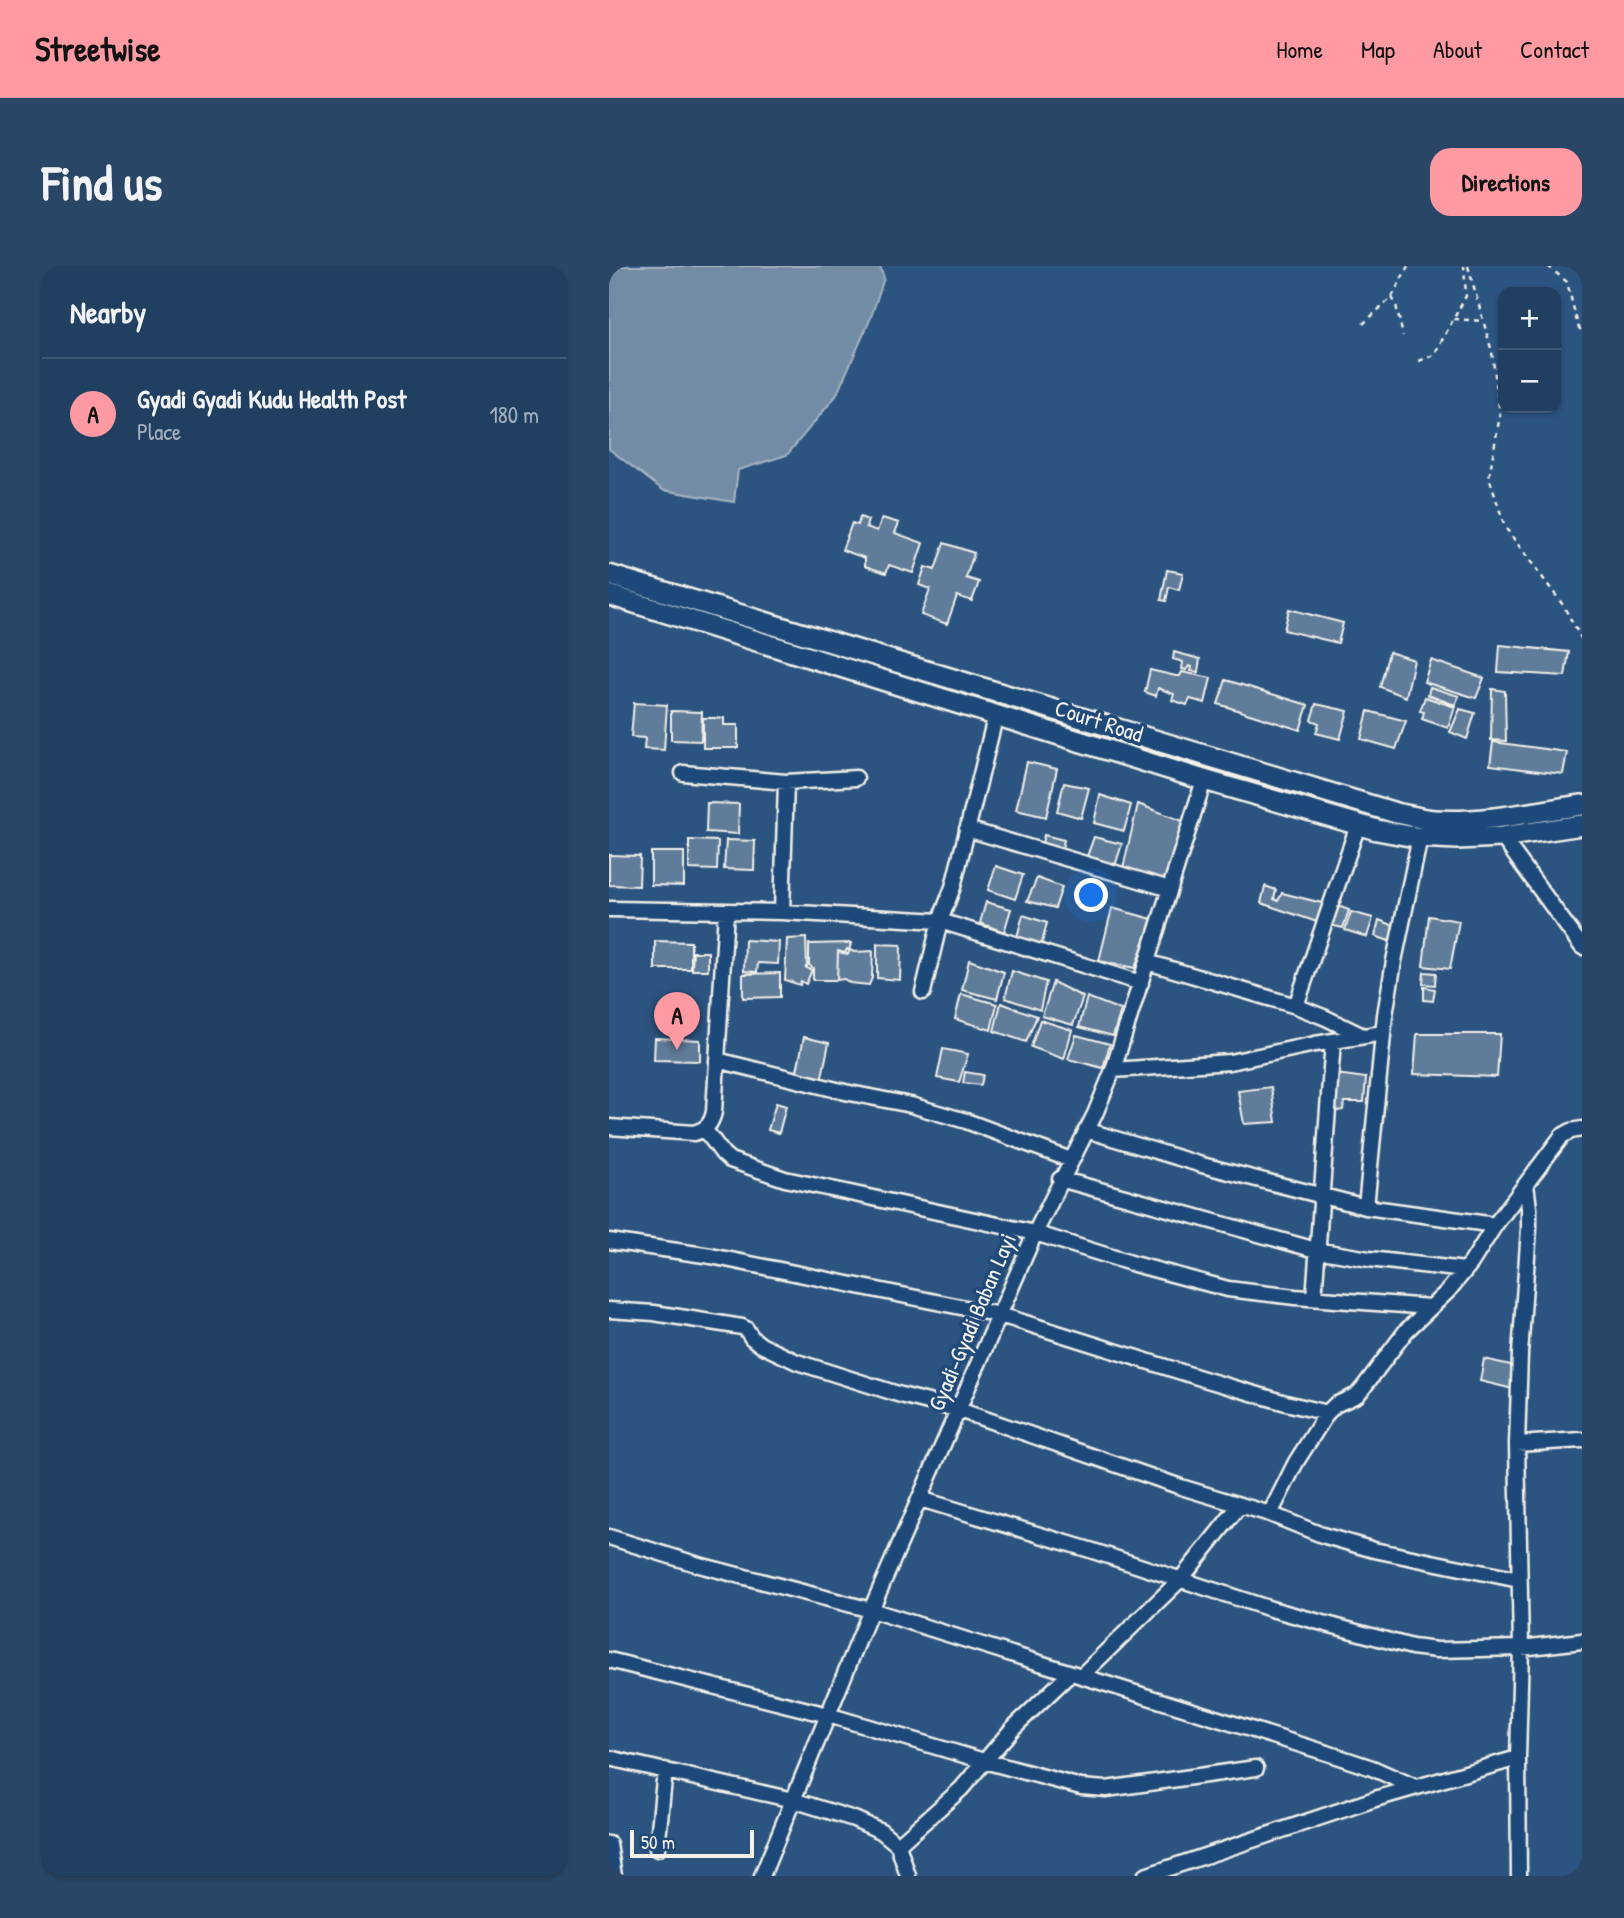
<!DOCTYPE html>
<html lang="en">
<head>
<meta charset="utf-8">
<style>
	:root { --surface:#213f61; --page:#294667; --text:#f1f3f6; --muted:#a2afbd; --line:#3e5876; --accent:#ff9aa2 }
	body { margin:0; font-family:"Patrick Hand",sans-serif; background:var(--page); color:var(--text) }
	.controls { position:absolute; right:21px; top:21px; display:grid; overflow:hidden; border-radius:14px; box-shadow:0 2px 5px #0004 }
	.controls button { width:63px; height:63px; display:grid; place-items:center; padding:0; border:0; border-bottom:2px solid var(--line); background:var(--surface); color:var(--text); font:35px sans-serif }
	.scale { position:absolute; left:21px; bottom:18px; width:124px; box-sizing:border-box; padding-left:7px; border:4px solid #f4f1e8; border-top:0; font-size:19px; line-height:24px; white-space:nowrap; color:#f4f1e8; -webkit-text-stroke:5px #1f4a7a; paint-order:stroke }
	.you { position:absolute; left:483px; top:630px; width:24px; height:24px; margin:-18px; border:5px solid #fff; border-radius:50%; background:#1a73e8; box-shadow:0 0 0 10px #1a73e833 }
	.badge { display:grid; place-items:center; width:46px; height:46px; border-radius:50%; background:var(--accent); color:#111; font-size:23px; font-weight:700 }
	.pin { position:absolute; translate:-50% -58px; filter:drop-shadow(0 2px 4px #0008) }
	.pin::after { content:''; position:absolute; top:37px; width:24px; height:21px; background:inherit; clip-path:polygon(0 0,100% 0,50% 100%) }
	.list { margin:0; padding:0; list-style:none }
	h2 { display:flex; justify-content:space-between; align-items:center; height:91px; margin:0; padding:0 28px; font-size:30px }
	h2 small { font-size:23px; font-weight:400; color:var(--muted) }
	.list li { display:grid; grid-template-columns:46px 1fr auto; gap:21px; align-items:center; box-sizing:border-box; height:112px; padding:0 28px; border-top:2px solid var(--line) }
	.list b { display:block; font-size:26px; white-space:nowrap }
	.list p { margin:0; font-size:23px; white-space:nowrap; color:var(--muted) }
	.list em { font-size:23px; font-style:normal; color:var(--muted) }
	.map { position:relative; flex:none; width:973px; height:1610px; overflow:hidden; border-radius:21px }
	header { display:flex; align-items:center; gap:42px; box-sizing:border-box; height:98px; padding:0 35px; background:var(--accent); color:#111 }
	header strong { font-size:33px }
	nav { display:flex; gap:38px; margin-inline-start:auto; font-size:24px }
	.intro { display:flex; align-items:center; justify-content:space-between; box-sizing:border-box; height:168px; padding:0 42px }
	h1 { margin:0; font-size:49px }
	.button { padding:18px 32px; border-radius:21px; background:var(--accent); color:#111; font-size:24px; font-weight:700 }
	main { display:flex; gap:42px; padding:0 42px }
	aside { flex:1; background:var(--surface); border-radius:21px; box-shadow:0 2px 5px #0004 }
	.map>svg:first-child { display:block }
	.water { fill:#738ca6; stroke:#a7b4c0; stroke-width:2 }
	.building { fill:#5e7b9a; stroke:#f4f1e8; stroke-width:2 }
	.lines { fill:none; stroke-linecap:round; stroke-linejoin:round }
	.street-casing { stroke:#f4f1e8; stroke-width:19 }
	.secondary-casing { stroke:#f4f1e8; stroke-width:24 }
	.path { stroke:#f4f1e8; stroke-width:2.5; stroke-dasharray:5 5; stroke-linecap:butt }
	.street { stroke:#1f4a7a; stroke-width:14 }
	.secondary { stroke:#1f4a7a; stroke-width:19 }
	.labels { text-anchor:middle; stroke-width:7; stroke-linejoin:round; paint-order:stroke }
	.street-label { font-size:23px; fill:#f4f1e8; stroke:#1f4a7a }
</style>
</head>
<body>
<header>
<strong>Streetwise</strong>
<nav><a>Home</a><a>Map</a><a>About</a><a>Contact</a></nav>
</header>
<div class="intro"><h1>Find us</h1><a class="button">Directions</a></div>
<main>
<aside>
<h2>Nearby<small></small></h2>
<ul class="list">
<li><span class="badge">A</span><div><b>Gyadi Gyadi Kudu Health Post</b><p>Place</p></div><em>180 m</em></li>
</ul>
</aside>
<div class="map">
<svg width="973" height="1610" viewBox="0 0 973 1610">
	<rect width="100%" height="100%" fill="#2c5481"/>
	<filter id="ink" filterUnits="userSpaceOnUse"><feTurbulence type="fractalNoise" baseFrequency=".0143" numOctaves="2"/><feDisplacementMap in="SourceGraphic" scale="14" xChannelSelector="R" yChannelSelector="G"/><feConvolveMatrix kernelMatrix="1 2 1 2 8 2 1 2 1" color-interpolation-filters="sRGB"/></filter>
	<g filter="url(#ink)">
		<path class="water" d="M 0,0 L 271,0 L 275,12 L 261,54 L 227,130 L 178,189 L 129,204 L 125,236 L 54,224 L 0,183 Z"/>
		<path class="building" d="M 251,251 L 259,254 L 257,261 L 268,265 L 273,252 L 290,257 L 286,267 L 314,277 L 304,307 L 280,299 L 277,307 L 256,300 L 256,292 L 233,284 L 243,257 L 249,259 Z
			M 335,277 L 365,287 L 357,312 L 370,316 L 363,335 L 348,330 L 338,358 L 312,349 L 321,323 L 310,319 L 316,301 L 326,304 Z
			M 558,304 L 574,307 L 570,324 L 560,321 L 557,335 L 552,334 Z
			M 680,343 L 734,357 L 729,377 L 675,364 Z
			M 891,379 L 960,386 L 956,410 L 889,406 Z
			M 565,386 L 591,393 L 589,406 L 582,405 L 583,401 L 580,400 L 577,404 L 573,403 L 574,396 L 564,393 Z
			M 780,386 L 805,394 L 797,431 L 771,421 Z
			M 822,394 L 875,412 L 867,432 L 815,416 Z
			M 541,404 L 567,410 L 571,410 L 573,406 L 602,412 L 596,437 L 581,433 L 578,439 L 563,434 L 565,428 L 549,422 L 547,430 L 536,426 Z
			M 617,414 L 699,439 L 691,464 L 609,438 Z
			M 821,421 L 850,430 L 846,439 L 819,429 Z
			M 883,423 L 896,425 L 897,475 L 882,474 Z
			M 816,431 L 846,441 L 839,462 L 813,453 L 815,446 L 811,445 Z
			M 25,437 L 58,439 L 55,484 L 35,483 L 36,472 L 22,471 Z
			M 707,438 L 739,445 L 731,473 L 707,467 L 710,457 L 702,454 Z
			M 851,443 L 866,447 L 858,473 L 841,466 Z
			M 62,445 L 93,446 L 92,475 L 62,474 Z
			M 759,445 L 797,455 L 787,483 L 752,473 Z
			M 94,452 L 115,452 L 115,459 L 129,459 L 129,482 L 94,482 Z
			M 884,476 L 958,486 L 954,508 L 881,499 Z
			M 418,496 L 448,503 L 437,551 L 407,544 Z
			M 455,517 L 480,522 L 472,552 L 448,545 Z
			M 491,529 L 522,539 L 515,565 L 485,557 Z
			M 98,537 L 130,538 L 129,568 L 97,566 Z
			M 529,538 L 574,555 L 556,615 L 514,602 Z
			M 435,569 L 455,574 L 452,587 L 432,581 Z
			M 485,571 L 513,578 L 506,600 L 477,593 Z
			M 80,574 L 109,575 L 108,604 L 80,603 Z
			M 117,574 L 146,575 L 145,604 L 115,603 Z
			M 42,586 L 75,586 L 75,620 L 42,619 Z
			M 0,589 L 31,590 L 30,620 L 0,619 Z
			M 387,600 L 414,609 L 406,633 L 379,624 Z
			M 428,612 L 453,621 L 446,642 L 418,635 Z
			M 656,620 L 667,624 L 665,633 L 669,635 L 673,627 L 717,638 L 711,657 L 652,637 Z
			M 377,636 L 402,643 L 395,666 L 371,657 Z
			M 726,639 L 740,644 L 734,662 L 721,659 Z
			M 503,642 L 543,653 L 526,702 L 490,695 Z
			M 742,646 L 764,652 L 758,671 L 736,664 Z
			M 414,649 L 438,657 L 432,681 L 408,671 Z
			M 820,650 L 850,655 L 841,703 L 814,700 Z
			M 770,654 L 786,660 L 780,675 L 766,670 Z
			M 197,672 L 198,701 L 196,701 L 203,704 L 197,718 L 192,715 L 191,719 L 176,714 L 178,673 Z
			M 136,674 L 170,676 L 169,698 L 149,697 L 148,706 L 135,705 Z
			M 46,675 L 82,676 L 82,703 L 46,703 Z
			M 242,677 L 240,685 L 238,683 L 236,687 L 229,685 L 228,714 L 204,714 L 204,702 L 200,699 L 200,678 Z
			M 268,678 L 292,679 L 291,714 L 268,712 Z
			M 241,684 L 245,686 L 264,685 L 263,712 L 260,719 L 241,717 L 235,713 L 228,714 L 229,686 L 239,688 Z
			M 84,686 L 99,686 L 99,704 L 83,704 Z
			M 360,694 L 395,706 L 388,733 L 353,724 Z
			M 403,705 L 437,716 L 431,744 L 396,732 Z
			M 815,706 L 827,707 L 826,719 L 814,718 Z
			M 171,707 L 171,731 L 134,732 L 134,708 Z
			M 444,716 L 474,731 L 464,759 L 433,750 Z
			M 815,721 L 826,723 L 824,735 L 815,734 Z
			M 352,728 L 388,738 L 382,764 L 346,753 Z
			M 478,731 L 512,744 L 504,770 L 470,761 Z
			M 392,737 L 428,750 L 417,776 L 385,765 Z
			M 431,754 L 463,764 L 455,793 L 422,781 Z
			M 808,768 L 891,768 L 888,811 L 805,808 Z
			M 467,769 L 501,778 L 494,802 L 459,793 Z
			M 195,771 L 220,777 L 212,815 L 187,810 Z
			M 46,772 L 91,774 L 91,795 L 45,794 Z
			M 334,783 L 359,788 L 350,816 L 328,812 Z
			M 356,806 L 374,809 L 372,819 L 354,817 Z
			M 727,808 L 757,812 L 755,836 L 735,836 L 734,844 L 724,846 Z
			M 662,821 L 667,856 L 635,858 L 629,825 Z
			M 167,837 L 177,840 L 170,867 L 159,864 Z
			M 875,1093 L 906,1100 L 904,1123 L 871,1115 Z"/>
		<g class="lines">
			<g class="street-casing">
				<path id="street" d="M 74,507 L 177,516 L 247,512
					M 358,563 L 561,623
					M 893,571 L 973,681
					M 0,643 L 173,646 L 331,655 L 344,621 L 387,448
					M 173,646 L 177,516
					M 538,696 L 687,740 L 717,752 L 754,770
					M 314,726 L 331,655 L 532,717
					M 687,740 L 749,559
					M 108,794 L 236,826 L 302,839 L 357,855 L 462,894
					M 504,804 L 621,796 L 706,778 L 774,767
					M 0,861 L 85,867 C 97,863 102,859 105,846 L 117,645
					M 96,864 L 114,888 L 121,894 L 176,913 L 426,967 L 525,998 L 619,1023 L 686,1031 L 821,1041
					M 477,864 L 593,899 L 757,941 L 886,959
					M 451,913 L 707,984 L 760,993 L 856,1004
					M 757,941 L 776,749 L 785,695 L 811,571
					M 0,975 L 102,990 L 391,1049 L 598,1114 L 677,1137 L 718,1147
					M 705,1032 L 724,775
					M 0,1044 L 45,1047 L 133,1061 L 137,1063 L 143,1072 L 152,1079 L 188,1096 L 292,1129 L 350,1144 L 572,1221 L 661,1248 L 713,1269 L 765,1284 L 910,1314
					M 908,1178 L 973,1174
					M 311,1233 L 481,1284 L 662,1343 L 803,1381 L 828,1384 L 912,1382 L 973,1375
					M 661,1248 L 687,1196 L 718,1147 L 726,1139 L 748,1129 L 754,1122 L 797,1065 L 839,1025 L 862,997 L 886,959 L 953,870 L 962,865 L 973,863
					M 0,1271 L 90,1299 L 262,1344 L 721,1488 L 763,1502 L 806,1521
					M 0,1394 L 219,1449 L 375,1495 L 472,1521 L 497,1523 L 647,1502
					M 472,1410 L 572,1313 L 631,1239
					M 0,1492 L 184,1534 L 245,1553 L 272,1565 L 289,1579 L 299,1610
					M 0,1578 L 5,1610
					M 289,1579 L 352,1523 L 404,1462 L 462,1407
					M 48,1583 L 56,1504
					M 153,1610 L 262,1344 L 426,967 L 486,848 L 504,804 L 595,514
					M 536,1610 L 766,1533 L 909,1492
					M 910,1610 L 909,1492 L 912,1382 L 908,1178 L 911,1088 L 920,963 L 920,942 L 917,918"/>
			</g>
			<g class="secondary-casing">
				<path id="secondary" d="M 0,309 L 787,547 C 799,549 812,553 825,554 C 874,557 924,546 973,539
					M 0,329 L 595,514 L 768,564 L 806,571 L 848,573 L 893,571 L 973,559"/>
			</g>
			<path class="path" d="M 859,0 L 883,86 L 891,149 L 880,211 L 896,261 L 954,339 L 973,374
				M 939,0 L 958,16 L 969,60 L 973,66
				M 783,31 L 787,39 L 794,70
				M 845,53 L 875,55
				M 754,58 L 783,31 L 799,0
				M 810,95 L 825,89 L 857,30 L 855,0"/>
			<use href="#street" class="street"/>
			<use href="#secondary" class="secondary"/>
		</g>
	</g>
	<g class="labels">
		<g class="street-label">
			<text transform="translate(490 455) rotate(18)" y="8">Court Road</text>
			<text transform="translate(363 1056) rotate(-67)" y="8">Gyadi-Gyadi Baban Layi</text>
		</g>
	</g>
</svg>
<div class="controls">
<button>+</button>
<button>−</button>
</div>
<div class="scale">50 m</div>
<div class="you"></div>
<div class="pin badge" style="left:68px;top:784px">A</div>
</div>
</main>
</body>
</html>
